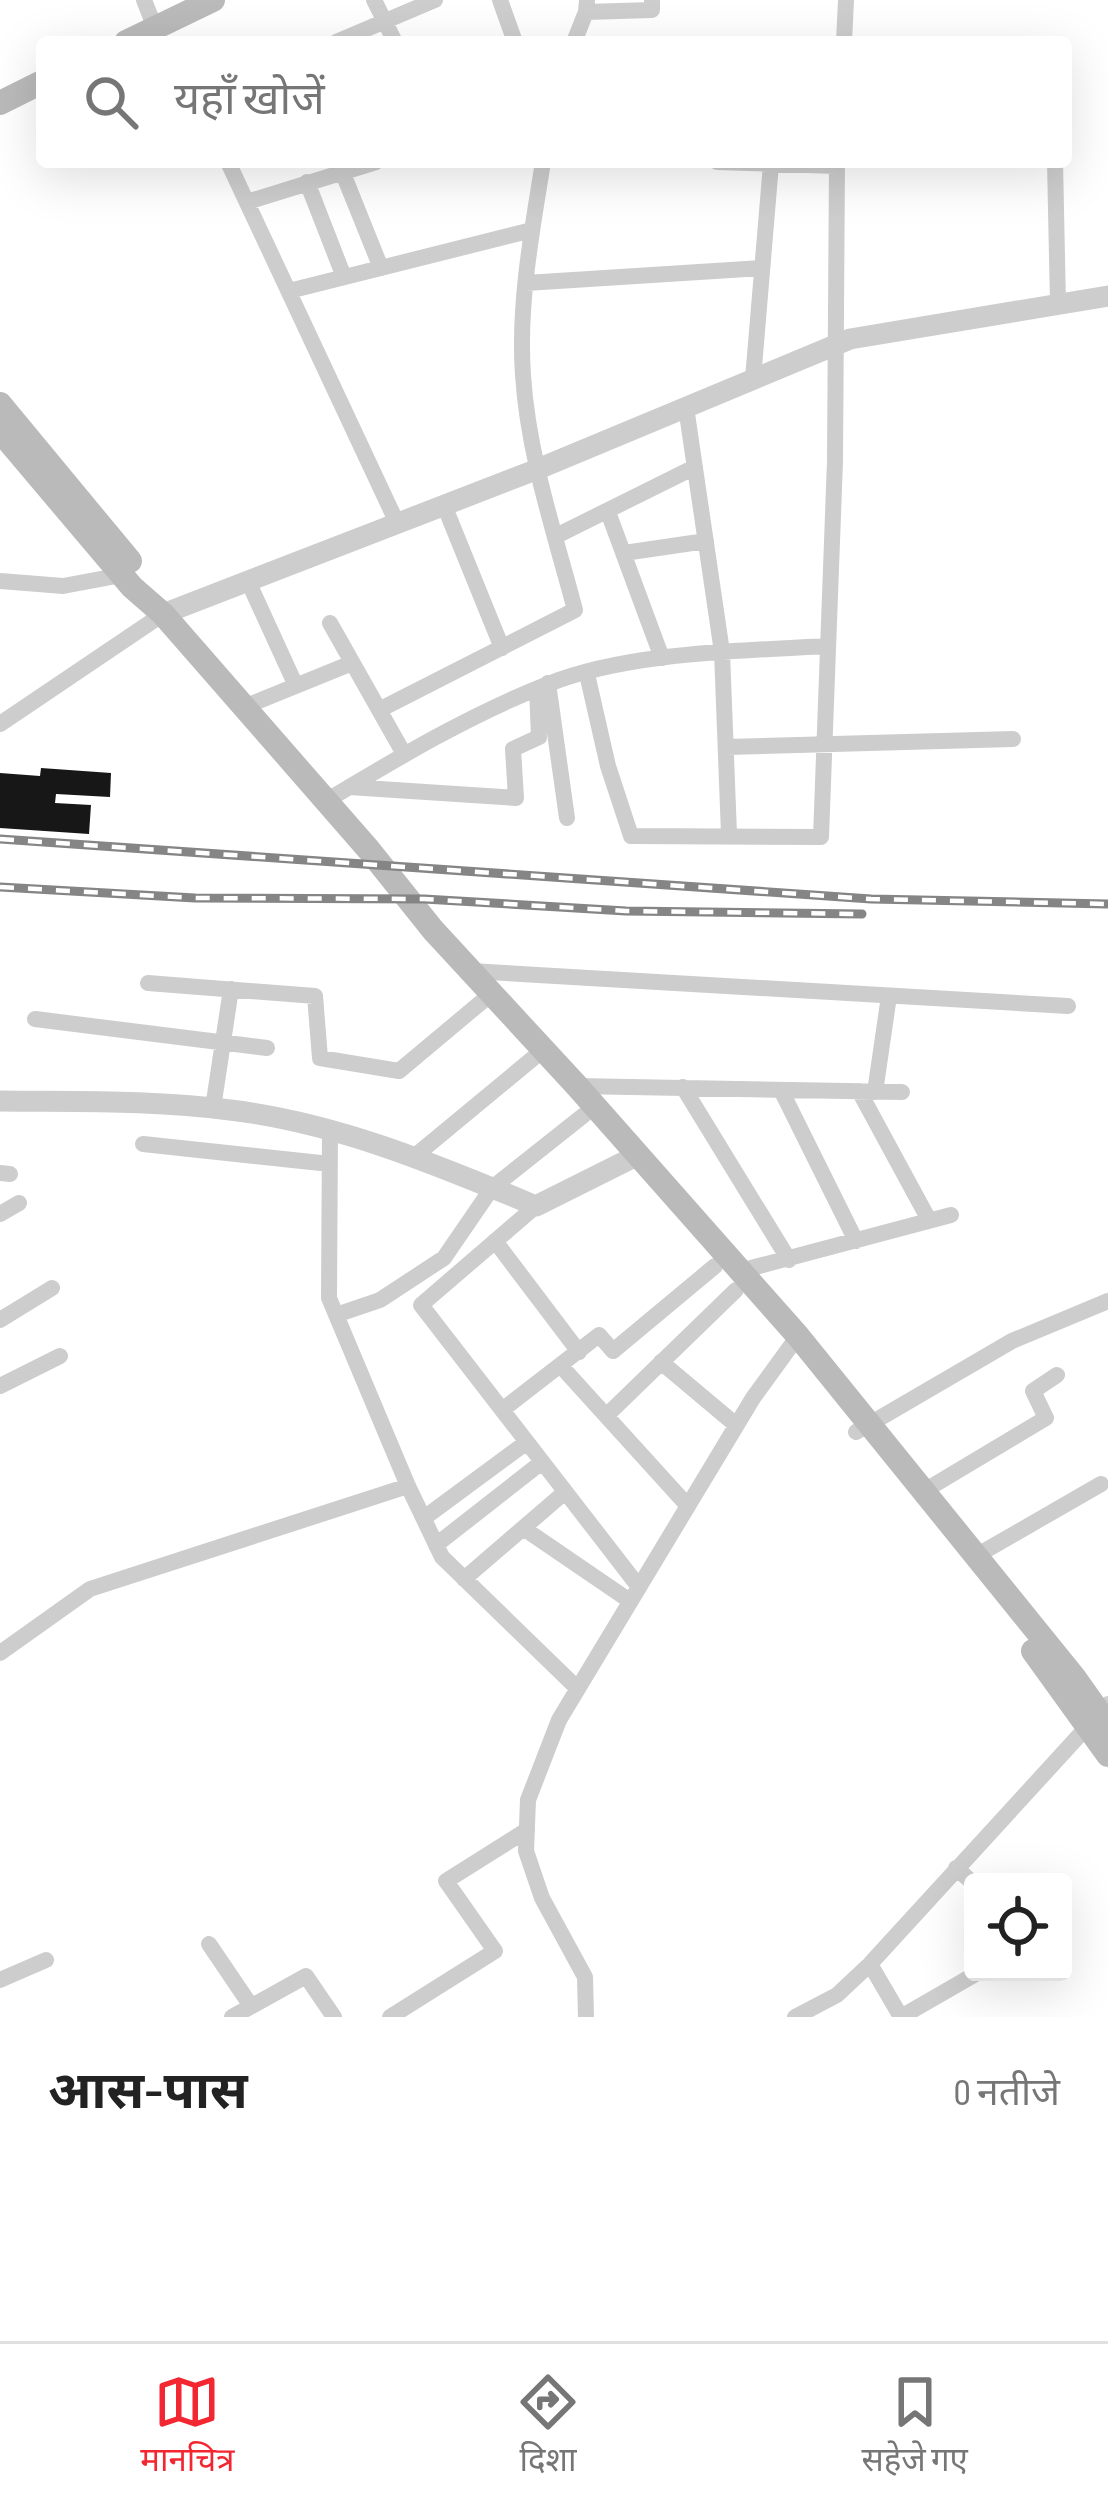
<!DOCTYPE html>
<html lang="hi">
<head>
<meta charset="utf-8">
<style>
	:root { --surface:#fff; --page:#f6f6f6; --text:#222; --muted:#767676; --line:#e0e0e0; --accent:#f32731 }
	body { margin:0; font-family:"Sofia Sans Condensed","Noto Sans Devanagari",sans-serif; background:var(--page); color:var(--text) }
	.controls { position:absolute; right:36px; bottom:36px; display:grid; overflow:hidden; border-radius:12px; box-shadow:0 12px 48px #0002 }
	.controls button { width:108px; height:108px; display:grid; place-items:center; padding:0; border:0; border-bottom:3px solid var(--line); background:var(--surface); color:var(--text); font:60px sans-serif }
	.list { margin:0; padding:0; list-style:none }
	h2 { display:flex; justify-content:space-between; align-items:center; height:156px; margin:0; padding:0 48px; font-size:51px }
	h2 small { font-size:39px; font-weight:400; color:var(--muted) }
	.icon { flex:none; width:66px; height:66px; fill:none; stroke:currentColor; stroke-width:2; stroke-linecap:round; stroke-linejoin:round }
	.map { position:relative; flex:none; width:1108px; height:2017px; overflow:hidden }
	.search { position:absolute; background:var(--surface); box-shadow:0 12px 48px #0002; left:36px; right:36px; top:36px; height:132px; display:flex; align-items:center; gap:30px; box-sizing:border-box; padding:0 42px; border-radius:12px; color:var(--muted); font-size:45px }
	.sheet { height:324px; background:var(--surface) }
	nav { display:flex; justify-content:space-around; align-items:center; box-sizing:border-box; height:168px; border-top:3px solid var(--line); background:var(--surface); font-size:33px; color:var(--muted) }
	nav a { display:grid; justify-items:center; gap:6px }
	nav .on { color:var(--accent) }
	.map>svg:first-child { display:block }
	.building { fill:#171717 }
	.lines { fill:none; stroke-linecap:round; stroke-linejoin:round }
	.minor { stroke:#cdcdcd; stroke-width:16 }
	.tertiary { stroke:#cdcdcd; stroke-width:21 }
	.secondary { stroke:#bababa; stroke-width:24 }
	.rail-casing { stroke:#858585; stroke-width:9 }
	.rail { stroke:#fff; stroke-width:4.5; stroke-dasharray:14; stroke-linecap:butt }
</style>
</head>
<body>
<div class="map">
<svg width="1108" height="2017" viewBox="0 0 1108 2017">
	<rect width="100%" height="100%" fill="#fff"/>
	<path class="building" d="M 41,768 L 111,773 L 110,797 L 56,794 L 55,803 L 91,805 L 89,834 L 0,828 L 0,773 L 40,776 Z"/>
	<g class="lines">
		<path class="minor" d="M 144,0 L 155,28
			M 374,0 L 395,42
			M 500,0 L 515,42
			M 586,12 L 652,10 L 652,0
			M 336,42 L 435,0
			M 574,42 L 586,12 L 587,0
			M 844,42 L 846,0
			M 228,162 L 397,523
			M 717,162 L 837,166
			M 1055,162 L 1058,304
			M 342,171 L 381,268
			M 307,182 L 344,277
			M 247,202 L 376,162
			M 526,283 L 762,268
			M 289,291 L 532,230
			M 753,379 L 771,164
			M 686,407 L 722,652 L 729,834
			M 444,505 L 502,648
			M 608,512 L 662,658
			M 556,536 L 695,467
			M 624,553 L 706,541
			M 0,581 L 63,586 L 122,575
			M 248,581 L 296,686
			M 330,623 L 404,754
			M 587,674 L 608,766 L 631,836 L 821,837 L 835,461 L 837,162
			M 548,683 L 567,818
			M 244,707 L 352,663
			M 379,710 L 575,610 C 555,534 528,455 523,375 C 518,304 532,231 543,162
			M 0,724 L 163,614
			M 726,747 L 1013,739
			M 349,787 L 516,798 L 513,749 L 539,737 L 537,689
			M 326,801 C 396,759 469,715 546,685 C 626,652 742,651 828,646
			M 471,971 L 1068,1006
			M 148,983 L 315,996 L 320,1058 L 399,1071 L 491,994
			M 35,1019 L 267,1048
			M 577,1086 L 902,1092
			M 683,1087 L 789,1260
			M 781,1090 L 856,1241
			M 859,1091 L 929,1220
			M 875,1092 L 889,996
			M 213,1108 L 231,989
			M 330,1130 L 329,1298 L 408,1486 L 442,1557 L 578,1689
			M 143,1144 L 330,1164
			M 415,1156 L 537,1055
			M 0,1173 L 10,1174
			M 536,1206 L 421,1305 L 639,1587
			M 0,1214 L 19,1203
			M 495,1241 L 579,1352
			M 740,1271 L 951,1215
			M 336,1315 L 380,1300 L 444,1258 L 492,1188 L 584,1115
			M 0,1320 L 52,1288
			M 661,1362 L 736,1425
			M 561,1366 L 688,1506
			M 0,1386 L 60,1356
			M 502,1410 L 599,1335 L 613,1351 L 715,1266
			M 606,1416 L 736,1290
			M 856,1432 L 1012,1341 L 1108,1301
			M 924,1491 L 1046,1418 L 1033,1391 L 1057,1375
			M 424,1518 L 527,1442
			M 523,1528 L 630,1601
			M 436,1545 L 542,1462
			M 976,1556 L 1101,1484
			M 464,1579 L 565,1492
			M 0,1653 L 90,1589 L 408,1486
			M 956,1868 L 973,1883
			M 209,1944 L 251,2006
			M 870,1964 L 901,2017 L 979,1972
			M 0,1980 L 46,1960
			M 232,2017 L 306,1976 L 334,2017
			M 390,2017 L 495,1951 L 446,1881 L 527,1830
			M 586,2017 L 585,1977 L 542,1898 L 526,1851 L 528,1800 L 559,1720 L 753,1398 L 798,1336
			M 795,2017 L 837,1995 L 870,1964 L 1108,1704"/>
		<path class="tertiary" d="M 163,614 L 538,469 L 850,339 L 1108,296
			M 0,1101 C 76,1102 154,1100 230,1110 C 338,1123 437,1165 536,1206 L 638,1155"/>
		<path class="secondary" d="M 126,42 L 213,0
			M 0,103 L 42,82
			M 0,404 L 130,561
			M 0,431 L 132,587 L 163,614 L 369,850 L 433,930 L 577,1086 L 798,1336 L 1074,1677 L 1108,1725
			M 1033,1651 L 1108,1755"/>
		<g class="rail-casing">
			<path id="rail" d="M 0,839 L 871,899 L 1108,904
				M 0,887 L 195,898 L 424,899 L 626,911 L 862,914"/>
		</g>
		<use href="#rail" class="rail"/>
	</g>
</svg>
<div class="controls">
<button><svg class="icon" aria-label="locate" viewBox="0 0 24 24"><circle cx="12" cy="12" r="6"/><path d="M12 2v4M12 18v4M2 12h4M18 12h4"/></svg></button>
</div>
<div class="search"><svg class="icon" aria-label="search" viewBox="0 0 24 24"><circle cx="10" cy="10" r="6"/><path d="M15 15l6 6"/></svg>यहाँ खोजें</div>
</div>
<section class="sheet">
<h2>आस-पास<small>0 नतीजे</small></h2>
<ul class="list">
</ul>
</section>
<nav>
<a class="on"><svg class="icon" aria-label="map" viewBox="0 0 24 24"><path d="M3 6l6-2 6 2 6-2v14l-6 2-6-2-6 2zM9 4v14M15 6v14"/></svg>मानचित्र</a>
<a><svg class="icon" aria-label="directions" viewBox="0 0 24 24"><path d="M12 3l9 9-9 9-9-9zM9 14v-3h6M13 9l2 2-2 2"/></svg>दिशा</a>
<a><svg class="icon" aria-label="saved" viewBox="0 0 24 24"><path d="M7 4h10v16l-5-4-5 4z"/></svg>सहेजे गए</a>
</nav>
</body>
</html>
